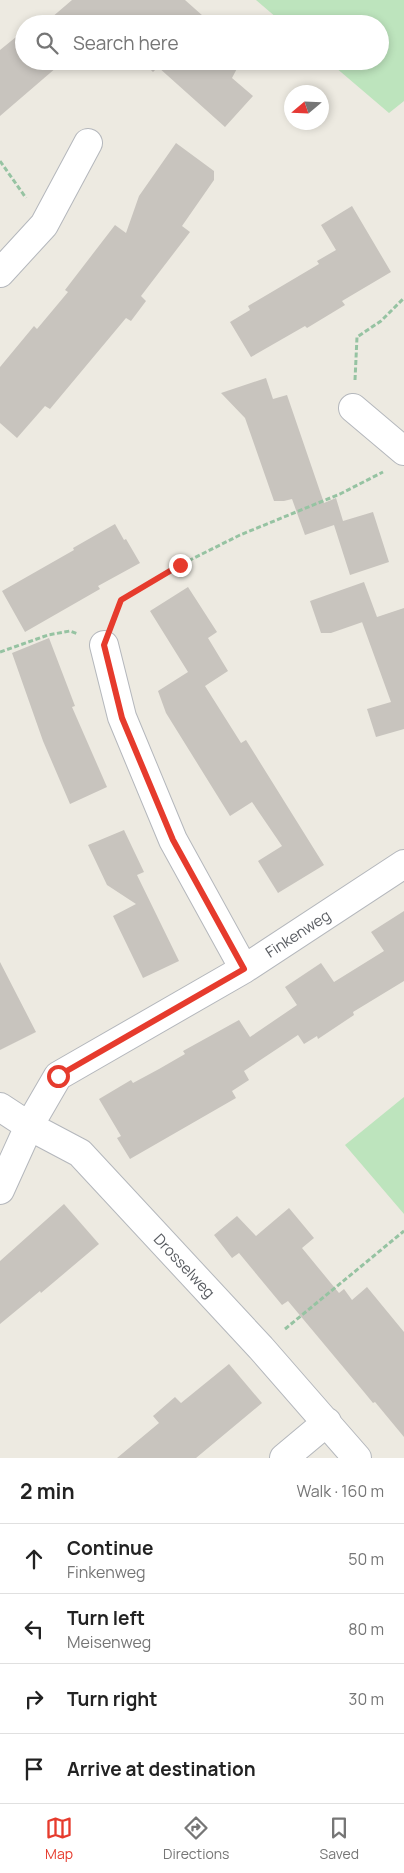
<!DOCTYPE html>
<html lang="en">
<head>
<meta charset="utf-8">
<style>
	:root { --surface:#fff; --page:#f6f6f6; --text:#222; --muted:#767676; --line:#e0e0e0; --accent:#e63b2d }
	body { margin:0; font-family:Manrope,sans-serif; background:var(--page); color:var(--text) }
	.compass { position:absolute; left:284px; top:85px; width:45px; height:45px; border-radius:50%; background:var(--surface); box-shadow:0 2px 8px #0003; rotate:251deg }
	.stop { position:absolute; width:15px; height:15px; margin:-11px; border:4px solid #e63b2d; border-radius:50%; background:#fff }
	.stop.end { background:#e63b2d; border-color:#fff; box-shadow:0 1px 5px #0008 }
	.list { margin:0; padding:0; list-style:none }
	h2 { display:flex; justify-content:space-between; align-items:center; height:65px; margin:0; padding:0 20px; font-size:21px }
	h2 small { font-size:16px; font-weight:400; color:var(--muted) }
	.list li { display:grid; grid-template-columns:32px 1fr auto; gap:15px; align-items:center; box-sizing:border-box; height:70px; padding:0 20px; border-top:1px solid var(--line) }
	.list b { display:block; font-size:19px; white-space:nowrap }
	.list p { margin:0; font-size:16px; white-space:nowrap; color:var(--muted) }
	.list em { font-size:16px; font-style:normal; color:var(--muted) }
	.icon { flex:none; width:28px; height:28px; fill:none; stroke:currentColor; stroke-width:2; stroke-linecap:round; stroke-linejoin:round }
	.map { position:relative; flex:none; width:404px; height:1458px; overflow:hidden }
	.search { position:absolute; background:var(--surface); box-shadow:0 2px 8px #0003; left:15px; right:15px; top:15px; height:55px; display:flex; align-items:center; gap:12px; box-sizing:border-box; padding:0 18px; border-radius:28px; color:var(--muted); font-size:19px }
	.sheet { height:345px; background:var(--surface) }
	nav { display:flex; justify-content:space-around; align-items:center; box-sizing:border-box; height:70px; border-top:1px solid var(--line); background:var(--surface); font-size:14px; color:var(--muted) }
	nav a { display:grid; justify-items:center; gap:2px }
	nav .on { color:var(--accent) }
	.map>svg:first-child { display:block }
	.green { fill:#bde4bd }
	.building { fill:#c8c4be }
	.lines { fill:none; stroke-linecap:round; stroke-linejoin:round }
	.street-casing { stroke:#b4b7bc; stroke-width:30 }
	.path { stroke:#96c3a2; stroke-width:3; stroke-dasharray:5 2.5; stroke-linecap:butt }
	.street { stroke:#fff; stroke-width:28 }
	.route { stroke:#e63b2d; stroke-width:6 }
	.labels { text-anchor:middle; stroke-width:4.5; stroke-linejoin:round; paint-order:stroke }
	.street-label { font-size:15px; fill:#5a5d62; stroke:#fff }
</style>
</head>
<body>
<div class="map">
<svg width="404" height="1458" viewBox="0 0 404 1458">
	<rect width="100%" height="100%" fill="#edeae1"/>
	<path class="green" d="M 256,0 L 404,0 L 404,101 L 389,113 L 328,61 L 380,61 L 380,24 L 284,24 Z
		M 404,1097 L 404,1214 L 345,1145 Z"/>
	<path class="building" d="M 72,0 L 185,0 L 212,24 L 44,24 Z
		M 16,37 L 21,43 L 24,41 L 24,61 L 64,61 L 0,116 L 0,50 Z
		M 142,61 L 241,61 L 232,78 L 253,96 L 225,127 L 158,67 L 153,72 Z
		M 176,143 L 214,171 L 214,180 L 182,226 L 190,232 L 141,296 L 146,301 L 131,321 L 126,318 L 50,409 L 45,406 L 17,438 L 0,423 L 0,367 L 34,326 L 37,329 L 68,292 L 65,290 L 115,225 L 126,233 L 139,196 Z
		M 352,206 L 391,272 L 342,301 L 345,305 L 307,328 L 305,326 L 251,357 L 230,322 L 250,310 L 248,306 L 319,264 L 317,261 L 336,250 L 321,225 Z
		M 266,378 L 273,399 L 287,395 L 324,503 L 336,498 L 343,521 L 373,512 L 389,562 L 350,575 L 334,525 L 305,535 L 292,499 L 284,501 L 274,501 L 245,418 L 221,393 Z
		M 115,524 L 124,540 L 126,539 L 140,563 L 98,586 L 100,589 L 25,632 L 2,591 L 74,550 L 73,548 Z
		M 364,582 L 377,617 L 331,633 L 321,633 L 310,601 Z
		M 188,587 L 217,632 L 208,638 L 228,671 L 205,686 L 241,743 L 246,740 L 324,865 L 278,893 L 258,861 L 282,846 L 252,802 L 230,816 L 166,713 L 158,691 L 188,672 L 150,611 Z
		M 404,608 L 404,729 L 376,737 L 367,709 L 391,702 L 362,622 Z
		M 49,638 L 75,706 L 72,707 L 107,787 L 70,804 L 43,741 L 12,653 Z
		M 124,830 L 144,872 L 137,875 L 179,961 L 143,978 L 113,916 L 136,904 L 107,885 L 88,845 Z
		M 404,911 L 404,981 L 353,1012 L 354,1015 L 318,1039 L 317,1036 L 304,1044 L 298,1035 L 244,1071 L 249,1080 L 232,1091 L 236,1098 L 130,1159 L 117,1138 L 121,1136 L 99,1099 L 131,1080 L 133,1083 L 159,1069 L 185,1054 L 183,1051 L 239,1020 L 250,1037 L 297,1005 L 285,987 L 321,963 L 334,982 L 384,951 L 371,932 Z
		M 0,962 L 36,1032 L 0,1050 Z
		M 64,1204 L 99,1244 L 41,1293 L 40,1291 L 0,1324 L 0,1261 Z
		M 289,1208 L 314,1238 L 302,1248 L 339,1293 L 344,1289 L 352,1300 L 367,1287 L 404,1332 L 404,1437 L 375,1402 L 373,1403 L 364,1392 L 288,1301 L 282,1305 L 239,1253 L 232,1258 L 214,1235 L 237,1216 L 256,1236 Z
		M 229,1364 L 262,1403 L 196,1458 L 117,1458 L 159,1423 L 153,1416 L 175,1397 L 181,1403 Z"/>
	<g class="lines">
		<g class="street-casing">
			<path id="street" d="M 0,273 L 44,225 L 88,143
				M 353,408 L 404,451
				M 104,645 L 122,717 L 173,840 L 244,969
				M 0,1107 L 29,1126 L 0,1190
				M 284,1458 L 327,1422
				M 357,1458 L 261,1348 L 80,1153 L 29,1126 L 58,1076 L 244,969 L 404,864"/>
		</g>
		<path class="path" d="M 0,161 L 26,198
			M 355,380 L 357,337 L 381,321 L 404,298
			M 114,618 L 121,600 L 180,565 L 240,535 L 340,494 L 383,472
			M 0,652 L 48,635 L 70,631 L 78,634
			M 285,1329 L 404,1231"/>
		<use href="#street" class="street"/>
	</g>
	<g class="lines">
		<path class="route" d="M 58,1076 L 244,969 L 173,840 L 122,718 L 104,645 L 121,600 L 180,565"/>
	</g>
	<g class="labels">
		<g class="street-label">
			<text transform="translate(298 934) rotate(-33)" y="5">Finkenweg</text>
			<text transform="translate(184 1266) rotate(47)" y="5">Drosselweg</text>
		</g>
	</g>
</svg>
<svg class="compass" viewBox="-18 -18 36 36"><path d="M0-13l5 13h-10z" fill="#e53935"/><path d="M0 13l5-13h-10z" fill="#767676"/></svg>
<div class="stop" style="left:58px;top:1076px"></div>
<div class="stop end" style="left:180px;top:565px"></div>
<div class="search"><svg class="icon" aria-label="search" viewBox="0 0 24 24"><circle cx="10" cy="10" r="6"/><path d="M15 15l6 6"/></svg>Search here</div>
</div>
<section class="sheet">
<h2>2 min<small>Walk · 160 m</small></h2>
<ul class="list">
<li><svg class="icon" aria-label="ahead" viewBox="0 0 24 24"><path d="M12 20V5M6 11l6-6 6 6"/></svg><div><b>Continue</b><p>Finkenweg</p></div><em>50 m</em></li>
<li><svg class="icon" aria-label="left" viewBox="0 0 24 24"><path d="M17 20v-9H6M10 6l-5 5 5 5"/></svg><div><b>Turn left</b><p>Meisenweg</p></div><em>80 m</em></li>
<li><svg class="icon" aria-label="right" viewBox="0 0 24 24"><path d="M7 20v-9h11M14 6l5 5-5 5"/></svg><div><b>Turn right</b></div><em>30 m</em></li>
<li><svg class="icon" aria-label="arrive" viewBox="0 0 24 24"><path d="M6 21V4h12l-3 4 3 4H6"/></svg><div><b>Arrive at destination</b></div></li>
</ul>
</section>
<nav>
<a class="on"><svg class="icon" aria-label="map" viewBox="0 0 24 24"><path d="M3 6l6-2 6 2 6-2v14l-6 2-6-2-6 2zM9 4v14M15 6v14"/></svg>Map</a>
<a><svg class="icon" aria-label="directions" viewBox="0 0 24 24"><path d="M12 3l9 9-9 9-9-9zM9 14v-3h6M13 9l2 2-2 2"/></svg>Directions</a>
<a><svg class="icon" aria-label="saved" viewBox="0 0 24 24"><path d="M7 4h10v16l-5-4-5 4z"/></svg>Saved</a>
</nav>
</body>
</html>
